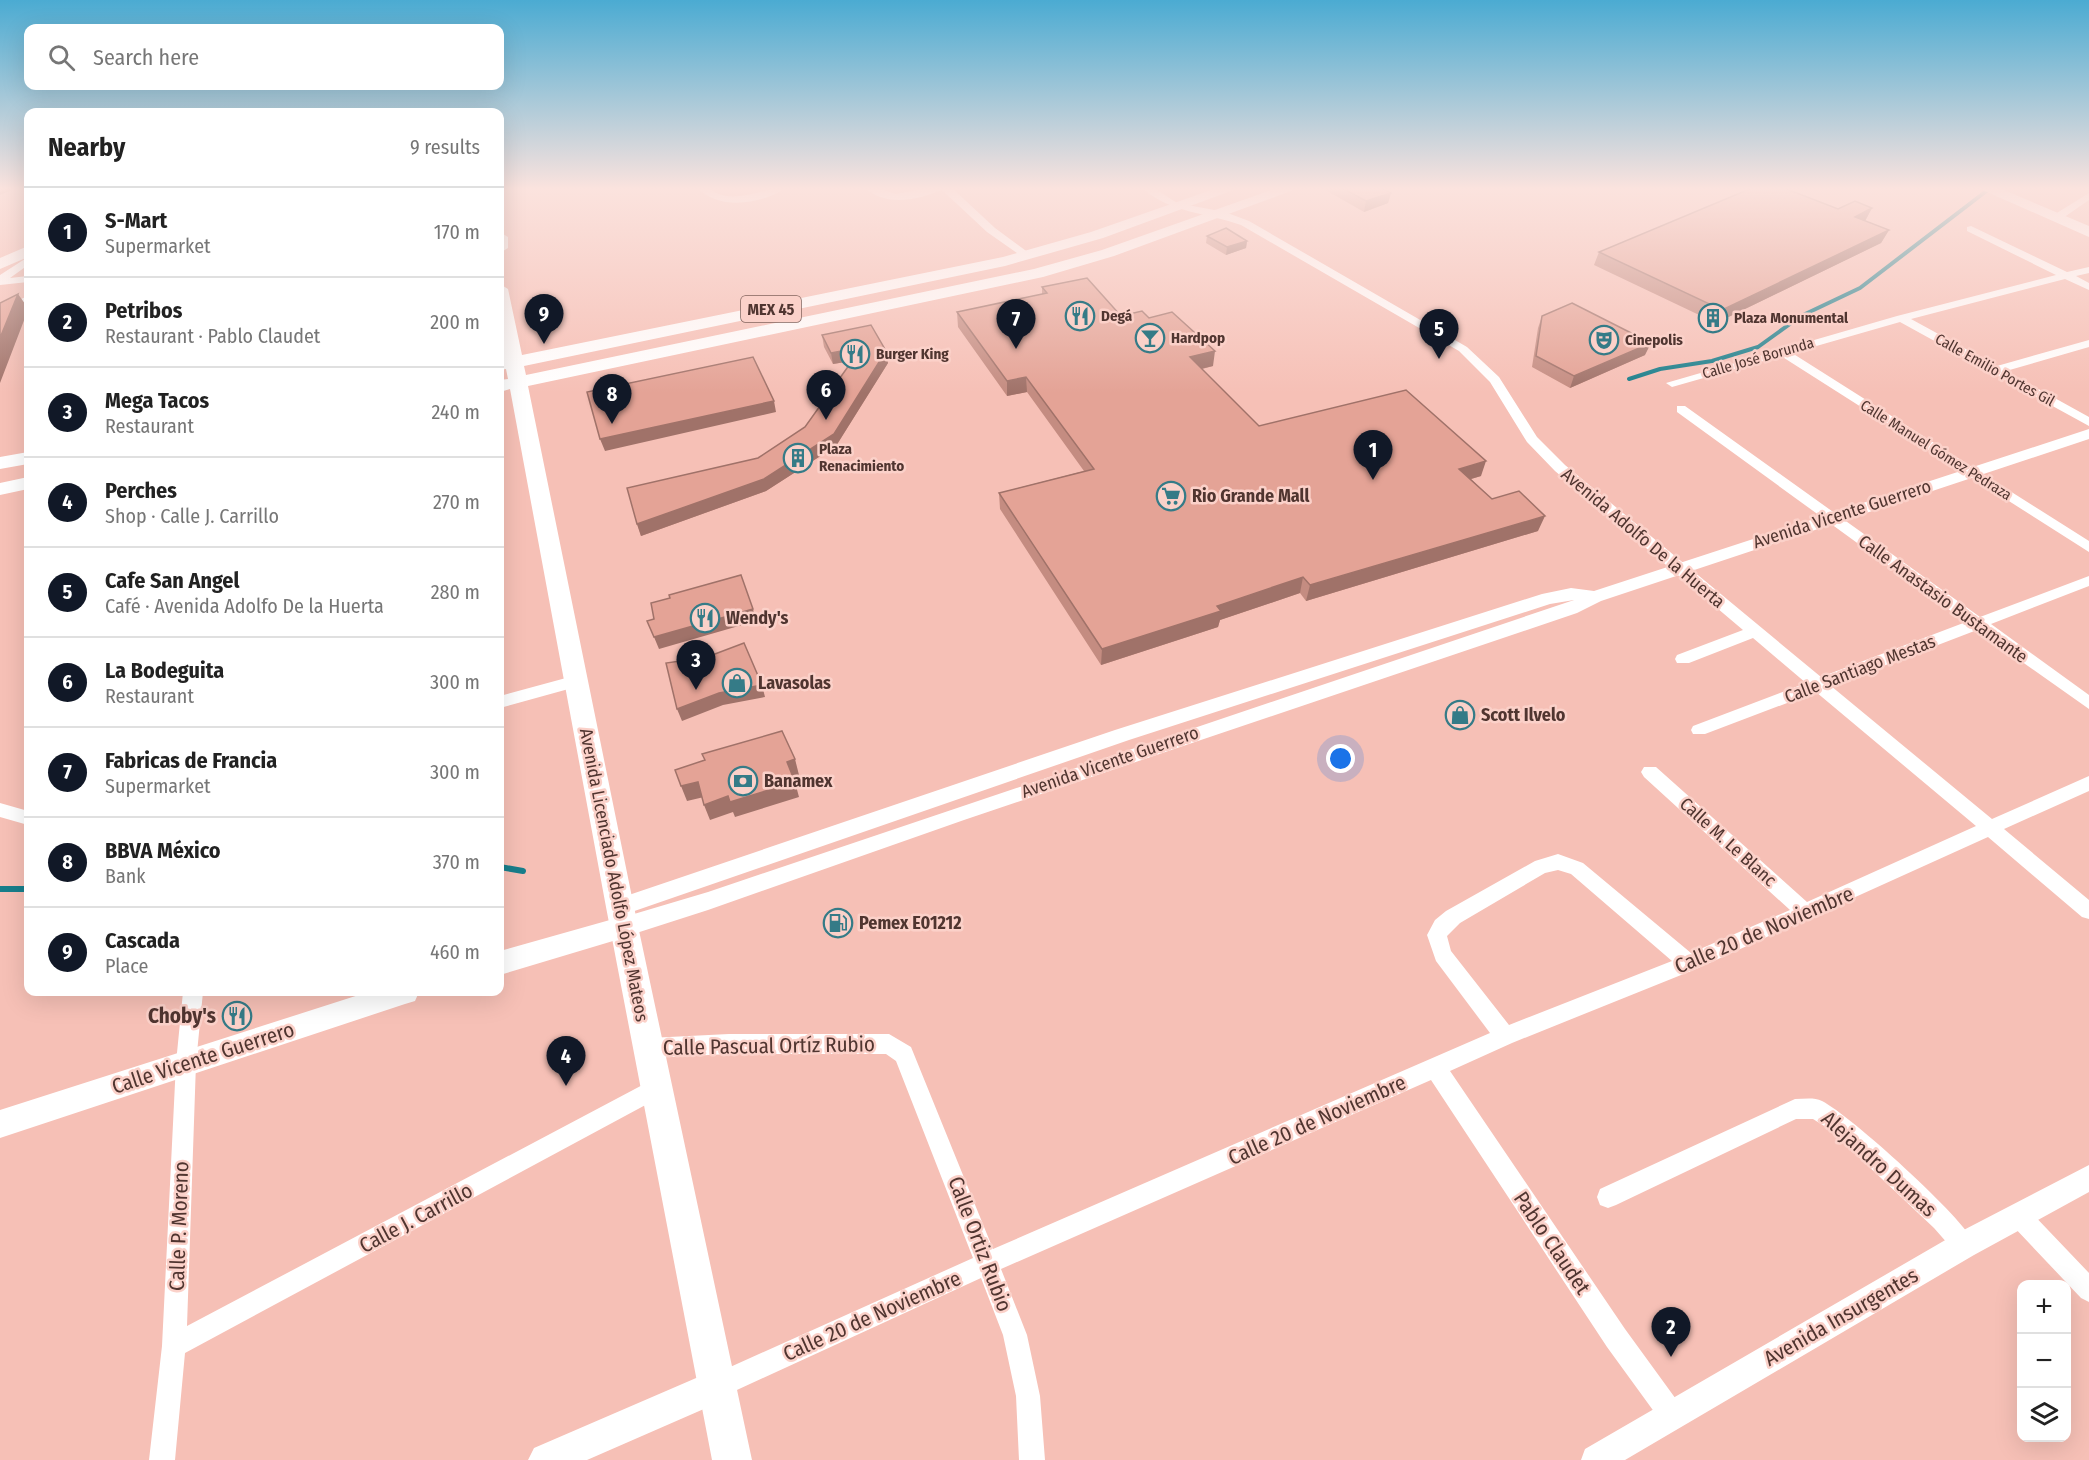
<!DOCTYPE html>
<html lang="en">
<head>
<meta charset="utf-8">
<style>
	:root { --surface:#fff; --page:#f2f2f2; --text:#222; --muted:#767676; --line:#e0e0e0; --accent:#111827 }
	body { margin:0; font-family:"Fira Sans Condensed",sans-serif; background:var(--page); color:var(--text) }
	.controls { position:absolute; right:18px; bottom:18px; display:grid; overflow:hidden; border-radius:12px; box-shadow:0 6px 24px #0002 }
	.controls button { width:54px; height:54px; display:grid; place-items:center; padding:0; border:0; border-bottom:2px solid var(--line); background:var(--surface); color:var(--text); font:30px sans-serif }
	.you { position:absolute; left:1341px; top:759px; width:21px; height:21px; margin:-15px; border:4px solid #fff; border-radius:50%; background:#1a73e8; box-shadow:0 0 0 9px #1a73e833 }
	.badge { display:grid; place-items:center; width:39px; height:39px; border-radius:50%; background:var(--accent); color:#fff; font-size:20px; font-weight:700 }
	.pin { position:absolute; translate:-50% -50px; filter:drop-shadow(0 2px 3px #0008) }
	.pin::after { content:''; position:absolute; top:32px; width:21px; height:18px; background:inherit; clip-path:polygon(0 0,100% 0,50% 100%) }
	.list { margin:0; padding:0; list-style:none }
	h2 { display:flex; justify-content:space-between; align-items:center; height:78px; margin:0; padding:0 24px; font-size:26px }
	h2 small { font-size:20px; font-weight:400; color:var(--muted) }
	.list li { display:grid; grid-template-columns:39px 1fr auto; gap:18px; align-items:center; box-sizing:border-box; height:90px; padding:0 24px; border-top:2px solid var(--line) }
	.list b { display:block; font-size:22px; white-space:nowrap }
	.list p { margin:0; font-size:20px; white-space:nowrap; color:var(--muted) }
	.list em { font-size:20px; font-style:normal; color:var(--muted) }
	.icon { flex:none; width:33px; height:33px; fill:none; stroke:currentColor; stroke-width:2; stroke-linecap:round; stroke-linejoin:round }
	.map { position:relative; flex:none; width:2089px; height:1460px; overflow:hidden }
	.search { position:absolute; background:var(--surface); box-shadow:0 6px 24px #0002; left:24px; top:24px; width:480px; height:66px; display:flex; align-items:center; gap:15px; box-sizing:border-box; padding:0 21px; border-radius:12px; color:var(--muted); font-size:22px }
	.panel { position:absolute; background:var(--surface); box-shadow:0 6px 24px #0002; left:24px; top:108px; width:480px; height:888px; border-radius:12px }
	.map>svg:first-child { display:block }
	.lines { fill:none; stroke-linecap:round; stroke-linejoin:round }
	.stream-far1 { stroke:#187e8b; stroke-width:4 }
	.stream { stroke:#187e8b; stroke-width:6 }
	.minor { fill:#fff; fill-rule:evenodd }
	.tertiary { fill:#fff; fill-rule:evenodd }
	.secondary { fill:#fff; fill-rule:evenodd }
	.primary { fill:#fff; fill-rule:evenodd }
	.wall { fill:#c48c81 }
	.shaded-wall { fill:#a07269 }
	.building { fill:#e4a396; stroke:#a07269; stroke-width:1.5 }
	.labels { text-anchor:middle; stroke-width:5; stroke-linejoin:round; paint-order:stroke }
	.far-poi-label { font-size:15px; font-weight:bold; fill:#503530; stroke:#fbd1c9; text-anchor:start }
	.far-street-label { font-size:15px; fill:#503530; stroke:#fbd1c9 }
	.shield { fill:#fbd1c9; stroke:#83645e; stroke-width:1.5 }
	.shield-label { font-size:16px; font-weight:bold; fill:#503530 }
	.poi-label { font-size:18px; font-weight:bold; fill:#503530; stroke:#fbd1c9; text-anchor:start }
	.street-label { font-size:18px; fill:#503530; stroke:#fbd1c9 }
	.near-street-label { font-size:21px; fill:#503530; stroke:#fbd1c9 }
	.near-poi-label { font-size:21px; font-weight:bold; fill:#503530; stroke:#fbd1c9; text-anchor:end }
</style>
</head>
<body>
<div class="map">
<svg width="2089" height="1460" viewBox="0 0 2089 1460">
	<rect width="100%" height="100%" fill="#f6c0b6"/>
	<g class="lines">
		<path class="stream-far1" d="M 1629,379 L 1660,369 L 1712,361 L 1758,347 L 1801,316 L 1860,288 L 1989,189"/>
		<path class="stream" d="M 500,867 L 523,871
			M 0,889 L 28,889"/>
		<path class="minor" d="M 698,188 L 709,188 C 730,207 761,188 786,188 C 762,204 719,211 698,188 Z
			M 865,188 L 878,188 L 896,194 L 929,188 L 952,188 L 995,228 L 1033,256 L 1024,258 L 987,232 L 942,190 C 918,199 888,208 865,188 Z
			M 1142,188 L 1154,188 L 1177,203 L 1225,212 L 1249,221 L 1467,347 L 1499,377 L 1537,437 L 1565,465 L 1821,677 L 1966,622 L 1677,412 L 1677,406 L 1685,406 L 1980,617 L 2089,576 L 2089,586 L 1991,624 L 2089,695 L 2089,709 L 1977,630 L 1831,686 L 1992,819 L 2089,776 L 2089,791 L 2004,829 L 2089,900 L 2089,919 L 2082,917 L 1988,837 L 1696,969 L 1512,1043 L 1450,1071 L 1625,1329 L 1681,1406 L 1685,1415 L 1681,1424 L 1672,1428 L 1663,1424 L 1607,1347 L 1431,1080 L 1001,1269 L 1027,1335 L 1040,1396 L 1045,1460 L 1019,1460 L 1016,1396 L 1003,1335 L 981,1278 L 726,1395 L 717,1398 L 708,1395 L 705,1386 L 708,1377 L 973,1258 L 896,1061 L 886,1054 L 729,1054 L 649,1058 L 642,1055 L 639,1048 L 642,1041 L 649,1038 L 729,1034 L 889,1034 L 911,1047 L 993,1249 L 1490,1033 L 1436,961 L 1427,935 L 1435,920 L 1446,911 L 1535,861 L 1558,854 L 1583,863 L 1691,953 L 1790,910 L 1644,777 L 1641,772 L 1644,767 L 1656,767 L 1807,902 L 1976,826 L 1816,692 L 1705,734 L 1693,734 L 1691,730 L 1693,726 L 1806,683 L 1753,638 L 1689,663 L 1677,663 L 1675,659 L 1677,655 L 1743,630 L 1555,471 L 1527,442 L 1490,382 L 1459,351 L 1241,225 C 1208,213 1170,213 1142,188 ZM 1558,870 L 1571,874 L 1672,961 L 1509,1025 L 1451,951 L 1447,936 L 1460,923 L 1545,873 Z
			M 2089,193 L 2089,200 L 2060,220 L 2052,220 L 2052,216 Z
			M 1971,226 L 2067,272 L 2089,267 L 2089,273 L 2076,276 L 2089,283 L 2089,290 L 2065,279 L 1911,319 L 1997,366 L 2089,340 L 2089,347 L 2006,371 L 2089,417 L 2089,426 L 1900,322 L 1792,353 L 2089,541 L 2089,552 L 1781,356 L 1672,387 L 1666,383 L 1897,316 L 2056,275 L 1967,231 L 1967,227 Z
			M 28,257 L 28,265 L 10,278 L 28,276 L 28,282 L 0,285 L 0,275 Z
			M 28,296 L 28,303 L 0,315 L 0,308 Z
			M 577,675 L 583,677 L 585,681 L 583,685 L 500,708 L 500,696 Z
			M 0,803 L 28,811 L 28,825 L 0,817 Z
			M 183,992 L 203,992 L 196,1063 L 187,1326 L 650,1081 L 657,1078 L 664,1081 L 668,1088 L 664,1095 L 185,1353 L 175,1460 L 149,1460 L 162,1346 L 176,1063 Z
			M 1795,1099 C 1804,1099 1814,1097 1822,1101 C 1850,1115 1964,1218 1976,1245 L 1972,1253 L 1964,1257 L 1956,1253 L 1934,1228 L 1829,1129 L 1813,1119 L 1796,1119 L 1616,1205 L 1608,1208 L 1600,1205 L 1597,1197 L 1600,1189 Z
			M 2020,1206 L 2028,1209 L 2089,1273 L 2089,1302 L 2081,1298 L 2012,1225 L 2009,1217 L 2012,1209 Z"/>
		<path class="tertiary" d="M 2089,429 L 2089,439 L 1601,601 L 1577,613 L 964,820 L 708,910 L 624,937 L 616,934 L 613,927 L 616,920 L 624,917 L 708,892 L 1574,600 L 1550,604 L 1129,740 L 620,916 L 612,914 L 609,907 L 612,900 L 620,898 L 1115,730 L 1542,594 L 1571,588 L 1594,591 Z
			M 2089,1165 L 2089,1192 L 1974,1255 L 1625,1460 L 1581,1460 L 1585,1449 L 1954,1235 Z"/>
		<path class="secondary" d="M 624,916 L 633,919 L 637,927 L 633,935 L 500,975 L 500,951 Z
			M 368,992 L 419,992 L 415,1001 L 405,1004 L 0,1138 L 0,1110 Z
			M 717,1369 L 729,1374 L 734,1386 L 729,1398 L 587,1460 L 528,1460 L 534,1448 Z"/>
		<path class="primary" d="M 1217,188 L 1239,188 L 1103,238 L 1005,266 L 524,366 L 526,375 L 1034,269 L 1102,250 L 1277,188 L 1299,188 L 1114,256 L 1043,277 L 528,386 L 634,907 L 752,1460 L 712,1460 L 606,907 L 510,389 L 500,392 L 500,380 L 508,379 L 506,369 L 500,370 L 500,360 L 504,359 L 500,332 L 500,284 L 508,289 L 522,355 L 1003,257 L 1091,232 Z
			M 1978,188 L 1999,188 L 2089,226 L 2089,237 Z
			M 500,232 L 508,237 L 508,248 L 500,253 Z
			M 28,246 L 28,257 L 0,269 L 0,258 Z
			M 28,452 L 28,464 L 0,469 L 0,457 Z
			M 28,477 L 28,489 L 0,495 L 0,483 Z"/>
	</g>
	<path class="wall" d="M 1322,188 L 1382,188 L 1391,193 L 1388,203 L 1364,212 Z
		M 1872,208 L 1865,221 L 1889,230 L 1881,243 L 1716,323 L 1594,265 L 1599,252 L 1838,209 Z
		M 1207,236 L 1247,241 L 1246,248 L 1226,255 L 1206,243 Z
		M 1042,287 L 1121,316 L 1149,318 L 1213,366 L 1202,369 L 1259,426 L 1481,476 L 1471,479 L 1492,499 L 1538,531 L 1306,601 L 1300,593 L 1220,620 L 1218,627 L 1101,665 L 1000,509 L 999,493 L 1084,471 L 1027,392 L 1007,396 L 958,327 L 957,312 L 1042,294 Z
		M 1542,316 L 1645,355 L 1570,388 L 1532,367 L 1538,328 Z
		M 822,335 L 888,363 L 836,446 L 766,491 L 641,536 L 637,524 L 758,458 L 805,427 L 852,361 L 833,364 L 824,347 Z"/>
	<path class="shaded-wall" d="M 0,188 L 16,188 L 0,195 Z
		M 1391,193 L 1388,203 L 1364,212 L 1366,201 Z
		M 1872,208 L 1865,221 L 1855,217 Z
		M 1889,230 L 1881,243 L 1716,323 L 1722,310 Z
		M 1247,241 L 1246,248 L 1226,255 L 1227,247 Z
		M 18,294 L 28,308 L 28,310 L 0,383 L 0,338 Z
		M 1651,343 L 1645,355 L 1570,388 L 1574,376 Z
		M 862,347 L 863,359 L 833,364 L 831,353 Z
		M 886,351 L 888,363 L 836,446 L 766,491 L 641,536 L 637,524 L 764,479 Z
		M 1215,351 L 1213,366 L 1188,372 L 1190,357 Z
		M 1026,377 L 1027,392 L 1007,396 L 1007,381 Z
		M 774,401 L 776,412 L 605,451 L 600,439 Z
		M 1486,461 L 1481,476 L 1454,484 L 1459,469 Z
		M 1545,516 L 1538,531 L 1306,601 L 1310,585 Z
		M 1303,577 L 1300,593 L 1220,620 L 1218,627 L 1101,665 L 1102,649 L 1217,606 Z
		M 753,609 L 756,621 L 659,649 L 654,637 Z
		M 762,685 L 765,697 L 723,705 L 682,721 L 677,709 L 719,693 Z
		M 795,759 L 799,775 L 792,777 L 787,762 Z
		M 698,782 L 704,797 L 687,801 L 681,786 Z
		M 795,782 L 799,797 L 735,817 L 733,812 L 710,820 L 704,805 L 728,796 Z"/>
	<path class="building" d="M 1342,188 L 1382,188 L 1391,193 L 1366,201 Z
		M 1752,188 L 1784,188 L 1838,209 L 1855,201 L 1872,208 L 1855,217 L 1889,230 L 1722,310 L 1599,252 Z
		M 1226,228 L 1247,241 L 1227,247 L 1207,236 Z
		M 1087,278 L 1121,316 L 1142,311 L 1149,318 L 1172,312 L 1215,351 L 1190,357 L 1259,426 L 1406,390 L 1486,461 L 1459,469 L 1492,499 L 1519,491 L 1545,516 L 1310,585 L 1303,577 L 1217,606 L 1221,611 L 1102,649 L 999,493 L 1094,469 L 1026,377 L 1007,381 L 957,312 L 1047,293 L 1042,287 Z
		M 18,294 L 0,338 L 0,303 Z
		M 1572,303 L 1651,343 L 1574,376 L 1536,356 L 1542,316 Z
		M 871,325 L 886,351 L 834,434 L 764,479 L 637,524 L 627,488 L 758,458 L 805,427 L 862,347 L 831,353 L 822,335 Z
		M 753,357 L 774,401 L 600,439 L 587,392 Z
		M 741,575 L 753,609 L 654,637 L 647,621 L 654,619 L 651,603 L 670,598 L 669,595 Z
		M 744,643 L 762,685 L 719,693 L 677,709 L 666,663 L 707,657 Z
		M 782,731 L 795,759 L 787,762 L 795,782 L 730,802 L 728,796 L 704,805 L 698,782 L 681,786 L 675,770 L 705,760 L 702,754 Z"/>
	<linearGradient id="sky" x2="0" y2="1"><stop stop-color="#4babd2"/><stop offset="0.48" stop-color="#fbe3de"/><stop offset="1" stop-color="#fbe3de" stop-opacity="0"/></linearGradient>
	<rect width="2089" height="393" fill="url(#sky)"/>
	<defs>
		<g id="restaurant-ring" transform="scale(1.5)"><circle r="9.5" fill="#fbd1c9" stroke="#357b87" stroke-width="1.5"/><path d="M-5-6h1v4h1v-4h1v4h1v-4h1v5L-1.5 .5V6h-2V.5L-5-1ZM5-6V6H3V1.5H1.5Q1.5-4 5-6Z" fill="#357b87"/></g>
		<g id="building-ring" transform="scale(1.5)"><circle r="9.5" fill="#fbd1c9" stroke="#357b87" stroke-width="1.5"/><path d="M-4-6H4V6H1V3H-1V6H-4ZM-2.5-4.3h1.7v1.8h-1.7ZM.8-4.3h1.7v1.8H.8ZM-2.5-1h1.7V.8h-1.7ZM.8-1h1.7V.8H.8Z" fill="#357b87"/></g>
		<g id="bar-ring" transform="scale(1.5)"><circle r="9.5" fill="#fbd1c9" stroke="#357b87" stroke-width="1.5"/><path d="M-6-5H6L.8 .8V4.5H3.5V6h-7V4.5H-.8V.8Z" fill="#357b87"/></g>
		<g id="theatre-ring" transform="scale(1.5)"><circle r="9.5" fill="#fbd1c9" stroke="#357b87" stroke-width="1.5"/><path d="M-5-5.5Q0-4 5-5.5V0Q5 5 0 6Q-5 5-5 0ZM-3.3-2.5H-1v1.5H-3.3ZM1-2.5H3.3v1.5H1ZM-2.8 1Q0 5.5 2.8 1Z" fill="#357b87"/></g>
		<g id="supermarket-ring" transform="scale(1.5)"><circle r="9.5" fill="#fbd1c9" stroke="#357b87" stroke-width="1.5"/><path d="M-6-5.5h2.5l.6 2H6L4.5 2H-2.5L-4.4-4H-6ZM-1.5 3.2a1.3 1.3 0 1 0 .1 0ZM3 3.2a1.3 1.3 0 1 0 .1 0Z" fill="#357b87"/></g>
		<g id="shop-ring" transform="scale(1.5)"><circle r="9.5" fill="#fbd1c9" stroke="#357b87" stroke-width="1.5"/><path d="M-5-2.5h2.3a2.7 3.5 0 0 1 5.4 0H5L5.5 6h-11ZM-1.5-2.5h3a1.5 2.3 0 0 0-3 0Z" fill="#357b87"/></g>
		<g id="bank-ring" transform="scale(1.5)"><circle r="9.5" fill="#fbd1c9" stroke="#357b87" stroke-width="1.5"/><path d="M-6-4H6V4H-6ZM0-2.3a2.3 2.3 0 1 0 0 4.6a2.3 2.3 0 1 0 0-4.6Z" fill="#357b87"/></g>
		<g id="fuel-ring" transform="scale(1.5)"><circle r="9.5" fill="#fbd1c9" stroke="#357b87" stroke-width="1.5"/><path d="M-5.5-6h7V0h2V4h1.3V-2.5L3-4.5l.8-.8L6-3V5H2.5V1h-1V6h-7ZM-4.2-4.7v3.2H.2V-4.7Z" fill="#357b87"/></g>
	</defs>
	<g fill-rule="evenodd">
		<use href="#restaurant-ring" x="1080" y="316"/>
		<use href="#building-ring" x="1713" y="318"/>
		<use href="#bar-ring" x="1150" y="338"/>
		<use href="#theatre-ring" x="1604" y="340"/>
		<use href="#restaurant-ring" x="855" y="354"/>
		<use href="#building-ring" x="798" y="458"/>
		<use href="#supermarket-ring" x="1171" y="496"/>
		<use href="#restaurant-ring" x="705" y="618"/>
		<use href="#shop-ring" x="737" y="683"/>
		<use href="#shop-ring" x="1460" y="715"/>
		<use href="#bank-ring" x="743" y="781"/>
		<use href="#fuel-ring" x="838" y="923"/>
		<use href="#restaurant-ring" x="237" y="1016"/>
	</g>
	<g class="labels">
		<g class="far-poi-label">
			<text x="1101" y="321">Degá</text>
			<text x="1734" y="323">Plaza Monumental</text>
			<text x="1171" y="343">Hardpop</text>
			<text x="1625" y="345">Cinepolis</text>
			<text x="876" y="359">Burger King</text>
			<text x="819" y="454">Plaza<tspan x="819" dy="17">Renacimiento</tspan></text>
		</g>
		<g class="far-street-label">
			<text transform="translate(1758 358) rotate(-16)" y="5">Calle José Borunda</text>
			<text transform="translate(1995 370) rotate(29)" y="5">Calle Emilio Portes Gil</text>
			<text transform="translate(1936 450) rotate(32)" y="5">Calle Manuel Gómez Pedraza</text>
		</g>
		<rect class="shield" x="741" y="296" width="60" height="26" rx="4.5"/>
		<g class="shield-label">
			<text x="771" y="315">MEX 45</text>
		</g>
		<g class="poi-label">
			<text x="1192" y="502">Rio Grande Mall</text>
			<text x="726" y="624">Wendy's</text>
			<text x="758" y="689">Lavasolas</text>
			<text x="1481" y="721">Scott Ilvelo</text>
			<text x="764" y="787">Banamex</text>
			<text x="859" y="929">Pemex E01212</text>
		</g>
		<g class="street-label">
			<text transform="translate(1842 514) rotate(-18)" y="6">Avenida Vicente Guerrero</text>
			<text transform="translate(1643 538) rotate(40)" y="6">Avenida Adolfo De la Huerta</text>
			<text transform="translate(1943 599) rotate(36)" y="6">Calle Anastasio Bustamante</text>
			<text transform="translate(1860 669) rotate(-21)" y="6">Calle Santiago Mestas</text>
			<text transform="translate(1110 762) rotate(-19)" y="6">Avenida Vicente Guerrero</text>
			<text transform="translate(1728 842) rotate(42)" y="6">Calle M. Le Blanc</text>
			<text transform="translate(614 875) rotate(79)" y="6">Avenida Licenciado Adolfo López Mateos</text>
		</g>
		<g class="near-street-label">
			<text transform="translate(1764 930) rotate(-23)" y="7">Calle 20 de Noviembre</text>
			<text transform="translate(769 1046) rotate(-1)" y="7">Calle Pascual Ortíz Rubio</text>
			<text transform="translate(203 1058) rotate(-18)" y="7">Calle Vicente Guerrero</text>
			<text transform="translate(1317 1120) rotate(-24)" y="7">Calle 20 de Noviembre</text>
			<text transform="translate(1879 1164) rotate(42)" y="7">Alejandro Dumas</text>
			<text transform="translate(416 1218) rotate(-28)" y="7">Calle J. Carrillo</text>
			<text transform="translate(179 1226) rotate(-88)" y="7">Calle P. Moreno</text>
			<text transform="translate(1552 1243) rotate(56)" y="7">Pablo Claudet</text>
			<text transform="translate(980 1244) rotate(69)" y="7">Calle Ortiz Rubio</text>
			<text transform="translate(872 1316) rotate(-24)" y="7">Calle 20 de Noviembre</text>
			<text transform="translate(1841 1317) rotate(-30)" y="7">Avenida Insurgentes</text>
		</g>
		<g class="near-poi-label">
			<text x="216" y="1023">Choby's</text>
		</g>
	</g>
</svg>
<div class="controls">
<button>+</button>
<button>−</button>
<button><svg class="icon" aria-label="layers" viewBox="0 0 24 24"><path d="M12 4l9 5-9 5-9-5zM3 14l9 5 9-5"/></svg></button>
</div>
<div class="you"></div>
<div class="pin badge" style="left:1373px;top:480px">1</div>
<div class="pin badge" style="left:1671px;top:1357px">2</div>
<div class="pin badge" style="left:696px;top:690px">3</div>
<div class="pin badge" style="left:566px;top:1086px">4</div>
<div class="pin badge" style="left:1439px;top:359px">5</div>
<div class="pin badge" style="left:826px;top:420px">6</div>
<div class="pin badge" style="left:1016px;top:349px">7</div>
<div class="pin badge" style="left:612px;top:424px">8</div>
<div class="pin badge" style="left:544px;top:344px">9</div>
<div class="search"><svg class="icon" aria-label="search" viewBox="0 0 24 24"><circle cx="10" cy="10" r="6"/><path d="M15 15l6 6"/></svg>Search here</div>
<section class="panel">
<h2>Nearby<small>9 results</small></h2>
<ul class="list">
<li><span class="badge">1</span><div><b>S-Mart</b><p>Supermarket</p></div><em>170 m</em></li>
<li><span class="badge">2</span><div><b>Petribos</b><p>Restaurant · Pablo Claudet</p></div><em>200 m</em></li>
<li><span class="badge">3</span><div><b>Mega Tacos</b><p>Restaurant</p></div><em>240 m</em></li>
<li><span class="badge">4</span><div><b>Perches</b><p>Shop · Calle J. Carrillo</p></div><em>270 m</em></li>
<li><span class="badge">5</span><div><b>Cafe San Angel</b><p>Café · Avenida Adolfo De la Huerta</p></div><em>280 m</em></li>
<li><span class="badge">6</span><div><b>La Bodeguita</b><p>Restaurant</p></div><em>300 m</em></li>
<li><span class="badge">7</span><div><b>Fabricas de Francia</b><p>Supermarket</p></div><em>300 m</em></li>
<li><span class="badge">8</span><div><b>BBVA México</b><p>Bank</p></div><em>370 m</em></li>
<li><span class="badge">9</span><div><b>Cascada</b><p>Place</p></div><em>460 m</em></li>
</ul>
</section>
</div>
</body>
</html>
